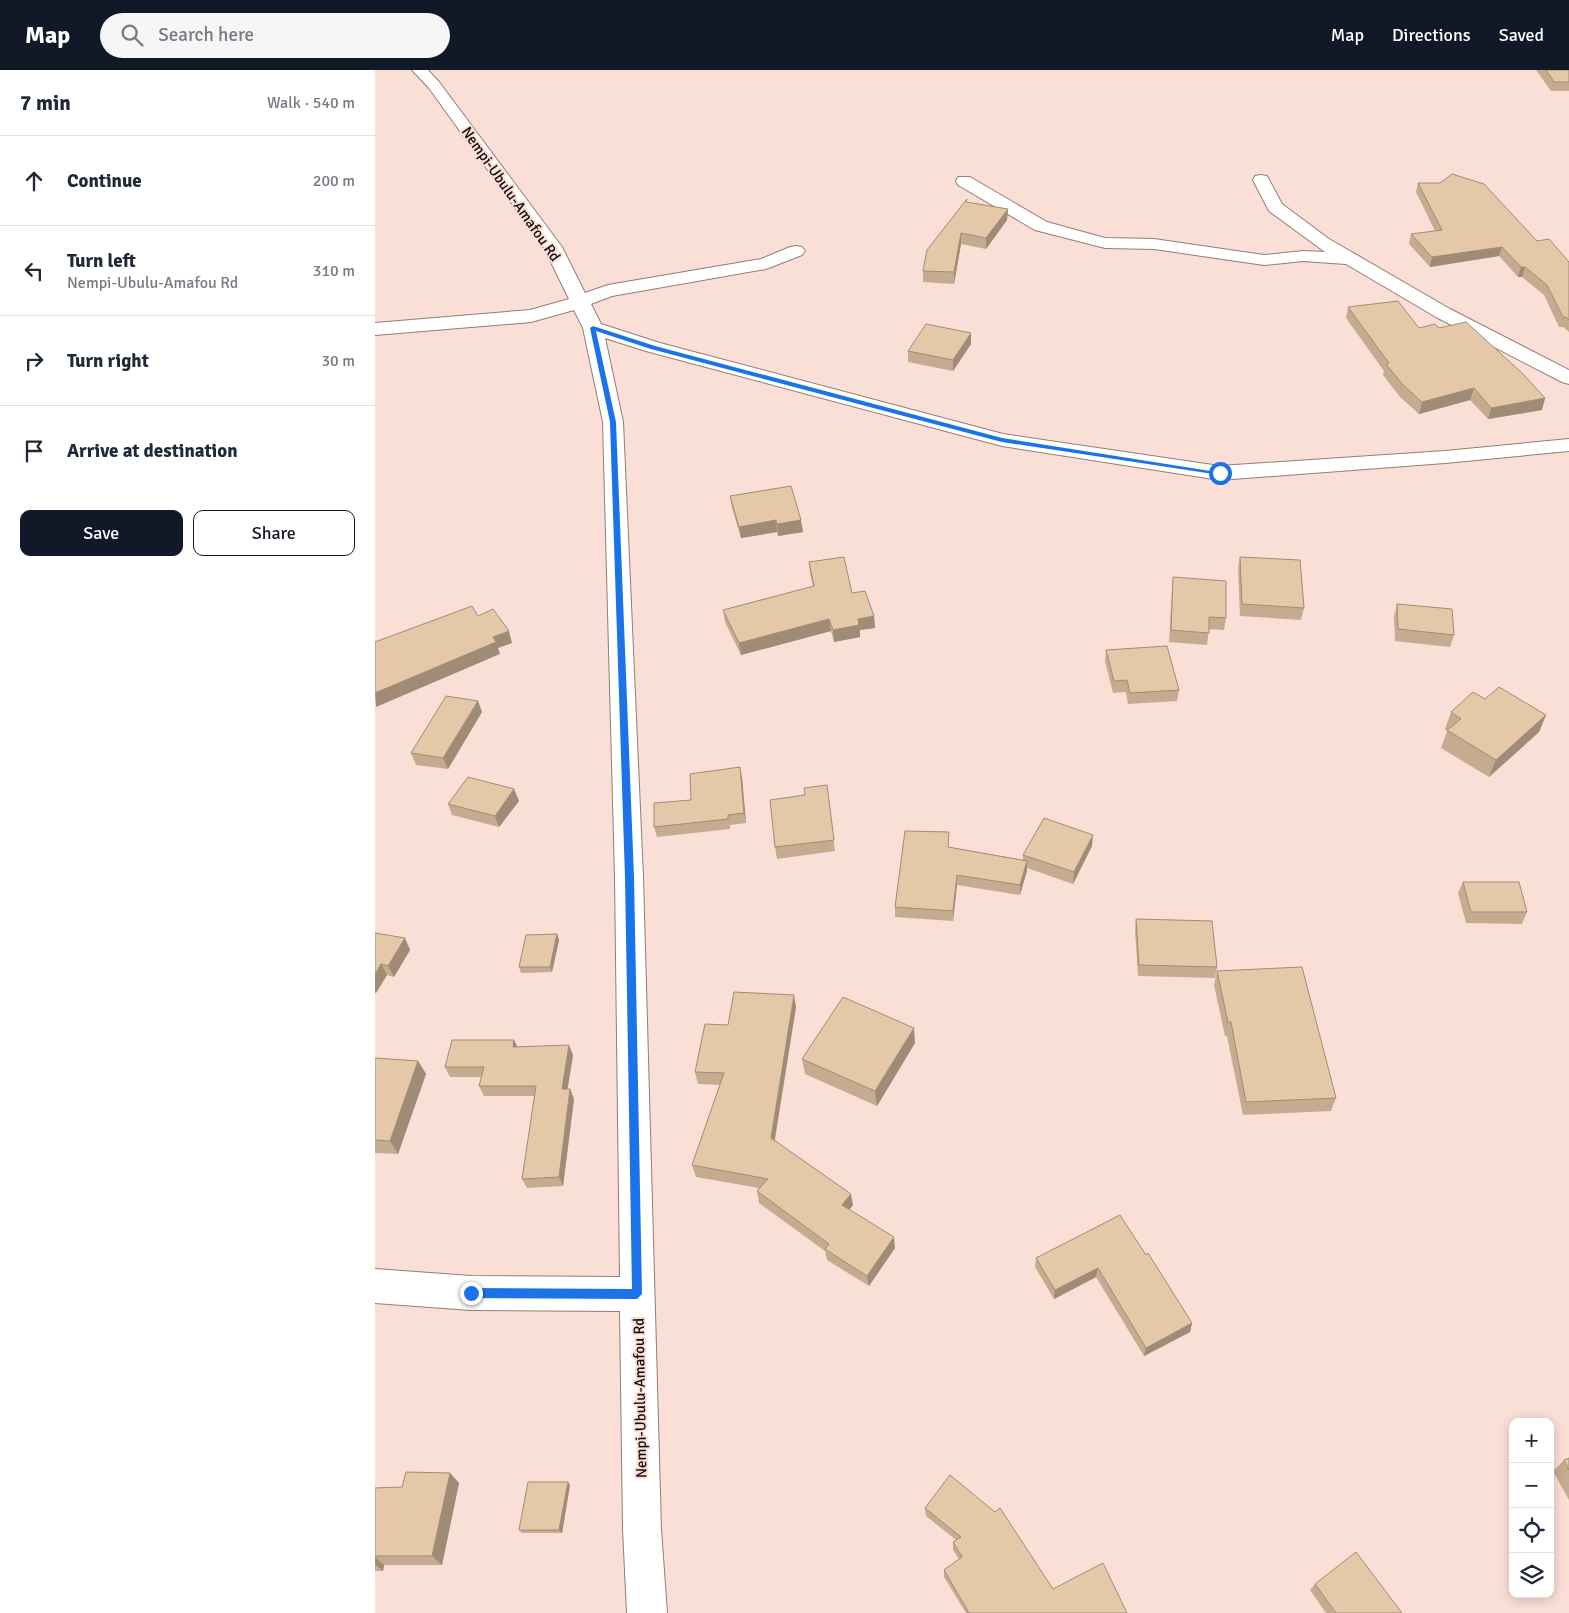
<!DOCTYPE html>
<html lang="en">
<head>
<meta charset="utf-8">
<style>
	:root { --surface:#fff; --page:#f6f6f7; --text:#1f2937; --muted:#747a83; --line:#e0e1e3; --accent:#111827 }
	body { margin:0; font-family:Signika,sans-serif; background:var(--page); color:var(--text) }
	.controls { position:absolute; right:15px; bottom:15px; display:grid; overflow:hidden; border-radius:10px; box-shadow:0 2px 12px #0003 }
	.controls button { width:45px; height:45px; display:grid; place-items:center; padding:0; border:0; border-bottom:1px solid var(--line); background:var(--surface); color:var(--text); font:25px sans-serif }
	.stop { position:absolute; width:15px; height:15px; margin:-11px; border:4px solid #1a73e8; border-radius:50%; background:#fff }
	.stop.end { background:#1a73e8; border-color:#fff; box-shadow:0 1px 5px #0008 }
	.list { margin:0; padding:0; list-style:none }
	h2 { display:flex; justify-content:space-between; align-items:center; height:65px; margin:0; padding:0 20px; font-size:21px }
	h2 small { font-size:16px; font-weight:400; color:var(--muted) }
	.list li { display:grid; grid-template-columns:32px 1fr auto; gap:15px; align-items:center; box-sizing:border-box; height:90px; padding:0 20px; border-top:1px solid var(--line) }
	.list b { display:block; font-size:19px; white-space:nowrap }
	.list p { margin:0; font-size:16px; white-space:nowrap; color:var(--muted) }
	.list em { font-size:16px; font-style:normal; color:var(--muted) }
	.actions { display:flex; gap:10px; padding:15px 20px }
	.actions a { flex:1; padding:11px 0; border:1px solid var(--accent); border-radius:10px; text-align:center; font-size:18px; color:var(--accent) }
	.actions .main { background:var(--accent); color:#fff }
	.icon { flex:none; width:28px; height:28px; fill:none; stroke:currentColor; stroke-width:2; stroke-linecap:round; stroke-linejoin:round }
	.map { position:relative; flex:none; width:1194px; height:1543px; overflow:hidden }
	header { display:flex; align-items:center; gap:30px; box-sizing:border-box; height:70px; padding:0 25px; background:var(--accent); color:#fff }
	header strong { font-size:24px }
	nav { display:flex; gap:28px; margin-inline-start:auto; font-size:18px }
	.search { width:350px; height:45px; background:var(--page); display:flex; align-items:center; gap:12px; box-sizing:border-box; padding:0 18px; border-radius:28px; color:var(--muted); font-size:19px }
	main { display:flex }
	aside { flex:1; background:var(--surface) }
	.map>svg:first-child { display:block }
	.lines { fill:none; stroke-linecap:round; stroke-linejoin:round }
	.minor-casing { stroke:#947d75; stroke-width:2 }
	.minor { fill:#fff; fill-rule:evenodd }
	.wall { fill:#c5ac90 }
	.shaded-wall { fill:#a08c76 }
	.building { fill:#e5c8a8; stroke:#a08c76 }
	.route { fill:#1a73e8 }
	.labels { text-anchor:middle; stroke-width:4; stroke-linejoin:round; paint-order:stroke }
	.street-label { font-size:15px; fill:#120a07; stroke:#f9dfd6 }
</style>
</head>
<body>
<header>
<strong>Map</strong>
<div class="search"><svg class="icon" aria-label="search" viewBox="0 0 24 24"><circle cx="10" cy="10" r="6"/><path d="M15 15l6 6"/></svg>Search here</div>
<nav><a>Map</a><a>Directions</a><a>Saved</a></nav>
</header>
<main>
<aside>
<h2>7 min<small>Walk · 540 m</small></h2>
<ul class="list">
<li><svg class="icon" aria-label="ahead" viewBox="0 0 24 24"><path d="M12 20V5M6 11l6-6 6 6"/></svg><div><b>Continue</b></div><em>200 m</em></li>
<li><svg class="icon" aria-label="left" viewBox="0 0 24 24"><path d="M17 20v-9H6M10 6l-5 5 5 5"/></svg><div><b>Turn left</b><p>Nempi-Ubulu-Amafou Rd</p></div><em>310 m</em></li>
<li><svg class="icon" aria-label="right" viewBox="0 0 24 24"><path d="M7 20v-9h11M14 6l5 5-5 5"/></svg><div><b>Turn right</b></div><em>30 m</em></li>
<li><svg class="icon" aria-label="arrive" viewBox="0 0 24 24"><path d="M6 21V4h12l-3 4 3 4H6"/></svg><div><b>Arrive at destination</b></div></li>
</ul>
<div class="actions"><a class="main">Save</a><a>Share</a></div>
</aside>
<div class="map">
<svg width="1194" height="1543" viewBox="0 0 1194 1543">
	<rect width="100%" height="100%" fill="#f9dfd6"/>
	<g class="lines">
		<g class="minor-casing">
			<path id="minor" d="M 37,0 L 53,0 L 64,12 L 187,177 L 210,223 L 233,215 L 386,189 L 415,177 L 421,176 L 427,177 L 430,181 L 427,185 L 391,199 L 237,226 L 216,234 L 226,254 L 285,273 L 628,364 L 845,396 L 1070,381 L 1194,369 L 1194,381 L 1070,393 L 845,410 L 627,376 L 271,281 L 230,268 L 248,352 L 268,807 L 286,1459 L 292,1543 L 252,1543 L 248,1459 L 245,1241 L 96,1240 L 0,1233 L 0,1199 L 96,1206 L 245,1207 L 240,807 L 228,352 L 208,258 L 199,240 L 156,252 L 0,265 L 0,253 L 155,240 L 194,229 L 169,178 L 54,18 Z
				M 886,105 L 892,106 L 907,134 L 954,169 L 1075,239 L 1194,300 L 1194,314 L 1187,312 L 1061,247 L 971,194 L 928,191 L 889,195 L 779,179 L 730,178 L 660,160 L 583,115 L 581,111 L 583,107 L 595,107 L 672,152 L 730,168 L 779,169 L 889,185 L 928,181 L 950,182 L 894,141 L 878,110 L 880,106 Z"/>
		</g>
		<use href="#minor" class="minor"/>
	</g>
	<path class="wall" d="M 1161,0 L 1194,0 L 1194,21 L 1176,21 Z
		M 1043,113 L 1162,171 L 1194,192 L 1194,262 L 1188,257 L 1184,257 L 1169,225 L 1147,207 L 1143,207 L 1124,186 L 1055,197 L 1034,174 L 1036,164 L 1060,161 L 1041,122 Z
		M 592,132 L 633,139 L 632,150 L 611,179 L 586,174 L 579,214 L 548,212 L 548,201 Z
		M 973,237 L 1044,258 L 1064,258 L 1170,328 L 1167,340 L 1113,349 L 1095,330 L 1044,344 L 1025,327 L 1008,305 L 1009,301 L 971,248 Z
		M 596,274 L 578,301 L 533,292 L 533,281 Z
		M 355,426 L 428,462 L 403,466 L 402,462 L 366,468 L 357,438 Z
		M 865,487 L 929,538 L 926,550 L 865,546 L 863,498 Z
		M 434,492 L 477,523 L 499,546 L 500,558 L 485,560 L 485,567 L 459,572 L 456,561 L 366,585 L 350,552 L 348,540 L 438,517 L 435,503 Z
		M 798,507 L 851,548 L 849,560 L 834,559 L 832,575 L 794,572 L 797,519 Z
		M 1022,534 L 1079,565 L 1075,577 L 1020,571 L 1019,546 Z
		M 731,580 L 804,620 L 802,631 L 753,634 L 751,622 L 738,623 L 730,591 Z
		M 1110,629 L 1171,645 L 1164,662 L 1114,707 L 1066,678 L 1072,661 L 1070,659 L 1076,642 Z
		M 103,631 L 107,642 L 73,699 L 41,695 L 36,683 Z
		M 367,707 L 371,753 L 355,755 L 355,759 L 282,767 L 279,757 L 316,730 Z
		M 452,715 L 460,781 L 402,789 L 400,777 L 430,725 Z
		M 144,731 L 124,757 L 77,745 L 73,734 Z
		M 717,776 L 698,814 L 652,798 L 645,825 L 582,815 L 578,851 L 520,847 L 520,837 L 574,777 L 648,790 L 648,785 Z
		M 1088,812 L 1152,842 L 1147,854 L 1091,853 L 1083,823 Z
		M 761,849 L 842,897 L 840,908 L 763,906 L 760,860 Z
		M 0,863 L 30,868 L 35,880 L 19,907 L 12,905 L 1,923 L 0,923 Z
		M 182,864 L 184,870 L 177,902 L 146,903 L 144,897 Z
		M 842,901 L 961,1028 L 956,1041 L 868,1045 L 852,966 L 850,966 L 839,915 Z
		M 421,937 L 400,1070 L 478,1135 L 474,1140 L 520,1178 L 494,1216 L 452,1190 L 450,1181 L 384,1133 L 382,1121 L 384,1118 L 321,1107 L 317,1095 L 345,1015 L 323,1014 L 320,1002 L 353,955 Z
		M 139,970 L 142,977 L 198,985 L 192,1019 L 195,1019 L 199,1029 L 188,1116 L 152,1118 L 147,1109 L 160,1026 L 109,1026 L 104,1016 L 107,1007 L 75,1007 L 70,997 Z
		M 540,973 L 502,1036 L 430,1004 L 427,989 Z
		M 0,988 L 43,991 L 51,1004 L 23,1084 L 0,1083 Z
		M 771,1185 L 817,1253 L 815,1262 L 769,1286 L 721,1207 L 679,1229 L 660,1197 L 661,1188 Z
		M 1194,1388 L 1194,1430 L 1178,1401 L 1189,1390 Z
		M 75,1403 L 84,1413 L 67,1495 L 9,1495 L 8,1501 L 0,1501 L 0,1418 L 27,1417 Z
		M 195,1415 L 187,1463 L 147,1463 L 144,1460 Z
		M 550,1438 L 678,1519 L 752,1543 L 591,1543 L 569,1507 L 569,1500 L 584,1489 L 578,1480 L 578,1472 L 581,1470 L 551,1446 Z
		M 940,1514 L 1027,1543 L 951,1543 L 935,1520 Z"/>
	<path class="shaded-wall" d="M 633,139 L 632,150 L 611,179 L 611,168 Z
		M 586,163 L 586,174 L 579,214 L 579,202 Z
		M 1127,177 L 1124,186 L 1055,197 L 1057,187 Z
		M 1146,197 L 1150,197 L 1147,207 L 1143,207 Z
		M 596,263 L 596,274 L 578,301 L 578,290 Z
		M 1099,318 L 1095,330 L 1044,344 L 1047,332 Z
		M 1170,328 L 1167,340 L 1113,349 L 1116,338 Z
		M 401,450 L 402,462 L 366,468 L 364,457 Z
		M 426,450 L 428,462 L 403,466 L 402,454 Z
		M 499,546 L 500,558 L 485,560 L 485,567 L 459,572 L 458,560 L 483,549 Z
		M 454,549 L 456,561 L 366,585 L 364,573 Z
		M 134,561 L 137,573 L 123,578 L 125,584 L 1,637 L 0,623 L 118,567 Z
		M 103,631 L 107,642 L 73,699 L 68,688 Z
		M 1171,645 L 1164,662 L 1114,707 L 1121,690 Z
		M 365,697 L 367,707 L 371,753 L 369,743 Z
		M 139,719 L 144,731 L 124,757 L 120,746 Z
		M 718,765 L 717,776 L 698,814 L 699,802 Z
		M 652,791 L 652,801 L 645,825 L 645,815 Z
		M 582,805 L 582,815 L 578,851 L 578,841 Z
		M 182,864 L 184,870 L 177,902 L 175,897 Z
		M 30,868 L 35,880 L 19,907 L 13,896 Z
		M 6,894 L 12,905 L 1,923 L 0,921 L 0,904 Z
		M 419,925 L 421,937 L 398,1079 L 396,1068 Z
		M 539,958 L 540,973 L 502,1036 L 500,1021 Z
		M 139,970 L 144,980 L 138,977 Z
		M 194,975 L 198,985 L 191,1029 L 187,1019 Z
		M 43,991 L 51,1004 L 23,1084 L 15,1071 Z
		M 195,1019 L 199,1029 L 188,1116 L 184,1107 Z
		M 476,1124 L 478,1135 L 468,1147 L 467,1135 Z
		M 519,1167 L 520,1178 L 494,1216 L 492,1206 Z
		M 723,1198 L 721,1207 L 679,1229 L 680,1220 Z
		M 817,1253 L 815,1262 L 769,1286 L 771,1278 Z
		M 75,1403 L 84,1413 L 67,1495 L 57,1486 Z
		M 193,1412 L 195,1415 L 187,1463 L 184,1460 Z
		M 0,1487 L 9,1495 L 8,1501 L 0,1494 Z"/>
	<path class="building" d="M 1171,0 L 1194,0 L 1194,12 L 1179,12 Z
		M 1077,104 L 1109,114 L 1162,171 L 1174,169 L 1194,192 L 1194,250 L 1191,247 L 1188,247 L 1172,215 L 1150,197 L 1146,197 L 1127,177 L 1057,187 L 1036,164 L 1067,160 L 1043,113 L 1065,113 Z
		M 592,129 L 591,132 L 633,139 L 611,168 L 586,163 L 579,202 L 548,201 L 552,180 Z
		M 1023,231 L 1044,258 L 1060,254 L 1064,258 L 1091,252 L 1147,303 L 1170,328 L 1116,338 L 1099,318 L 1047,332 L 1028,315 L 1011,294 L 1014,293 L 973,237 Z
		M 551,254 L 596,263 L 578,290 L 533,281 Z
		M 416,416 L 426,450 L 402,454 L 401,450 L 364,457 L 355,426 Z
		M 469,487 L 477,523 L 490,521 L 499,546 L 483,549 L 484,555 L 458,560 L 454,549 L 364,573 L 348,540 L 439,516 L 434,492 Z
		M 865,487 L 925,490 L 929,538 L 867,534 Z
		M 798,507 L 851,511 L 851,548 L 834,547 L 834,563 L 796,560 Z
		M 1022,534 L 1077,539 L 1079,565 L 1023,559 Z
		M 97,536 L 103,546 L 118,539 L 134,561 L 118,567 L 121,572 L 0,623 L 0,572 Z
		M 792,576 L 804,620 L 755,623 L 752,610 L 739,611 L 731,580 Z
		M 1124,617 L 1171,645 L 1121,690 L 1072,660 L 1086,649 L 1076,642 L 1098,622 L 1110,629 Z
		M 71,626 L 103,631 L 68,688 L 36,683 Z
		M 365,697 L 369,743 L 353,745 L 353,749 L 279,757 L 279,733 L 316,730 L 315,704 Z
		M 93,707 L 139,719 L 120,746 L 73,734 Z
		M 452,715 L 459,770 L 400,777 L 395,730 L 430,725 L 429,718 Z
		M 669,748 L 718,765 L 699,802 L 648,785 Z
		M 530,761 L 574,762 L 573,777 L 652,791 L 645,815 L 582,805 L 578,841 L 520,837 Z
		M 1088,812 L 1144,812 L 1152,842 L 1096,842 Z
		M 761,849 L 837,851 L 842,897 L 764,895 Z
		M 0,863 L 30,868 L 13,896 L 6,894 L 0,904 Z
		M 182,864 L 175,897 L 144,897 L 151,865 Z
		M 927,897 L 961,1028 L 871,1032 L 856,952 L 853,952 L 842,901 Z
		M 359,922 L 419,925 L 396,1068 L 476,1124 L 467,1135 L 519,1167 L 492,1206 L 450,1179 L 454,1174 L 382,1121 L 393,1109 L 317,1095 L 349,1003 L 320,1002 L 330,954 L 353,955 Z
		M 468,927 L 539,958 L 500,1021 L 427,989 Z
		M 77,970 L 139,970 L 138,977 L 194,975 L 187,1019 L 195,1019 L 184,1107 L 147,1109 L 161,1016 L 104,1016 L 109,997 L 70,997 Z
		M 0,988 L 43,991 L 15,1071 L 0,1070 Z
		M 745,1145 L 771,1185 L 773,1183 L 817,1253 L 771,1278 L 723,1198 L 680,1220 L 661,1188 Z
		M 1194,1388 L 1194,1400 L 1189,1390 Z
		M 31,1402 L 75,1403 L 57,1486 L 0,1486 L 0,1418 L 27,1417 Z
		M 575,1405 L 620,1442 L 625,1438 L 678,1519 L 728,1493 L 752,1543 L 594,1543 L 569,1500 L 587,1487 L 578,1472 L 586,1467 L 550,1438 Z
		M 153,1412 L 193,1412 L 184,1460 L 144,1460 Z
		M 981,1482 L 1027,1543 L 961,1543 L 940,1514 Z"/>
	<path class="route" d="M 218,256 L 280,276 L 627,368 L 848,403 L 845,405 L 627,372 L 276,279 L 221,261 L 241,352 L 259,807 L 267,1224 L 262,1229 L 96,1228 L 91,1223 L 96,1218 L 257,1219 L 250,807 L 235,352 L 215,258 Z"/>
	<g class="labels">
		<g class="street-label">
			<text transform="translate(136 124) rotate(55)" y="5">Nempi-Ubulu-Amafou Rd</text>
			<text transform="translate(265 1328) rotate(-91)" y="5">Nempi-Ubulu-Amafou Rd</text>
		</g>
	</g>
</svg>
<div class="controls">
<button>+</button>
<button>−</button>
<button><svg class="icon" aria-label="locate" viewBox="0 0 24 24"><circle cx="12" cy="12" r="6"/><path d="M12 2v4M12 18v4M2 12h4M18 12h4"/></svg></button>
<button><svg class="icon" aria-label="layers" viewBox="0 0 24 24"><path d="M12 4l9 5-9 5-9-5zM3 14l9 5 9-5"/></svg></button>
</div>
<div class="stop" style="left:845px;top:403px"></div>
<div class="stop end" style="left:96px;top:1223px"></div>
</div>
</main>
</body>
</html>
